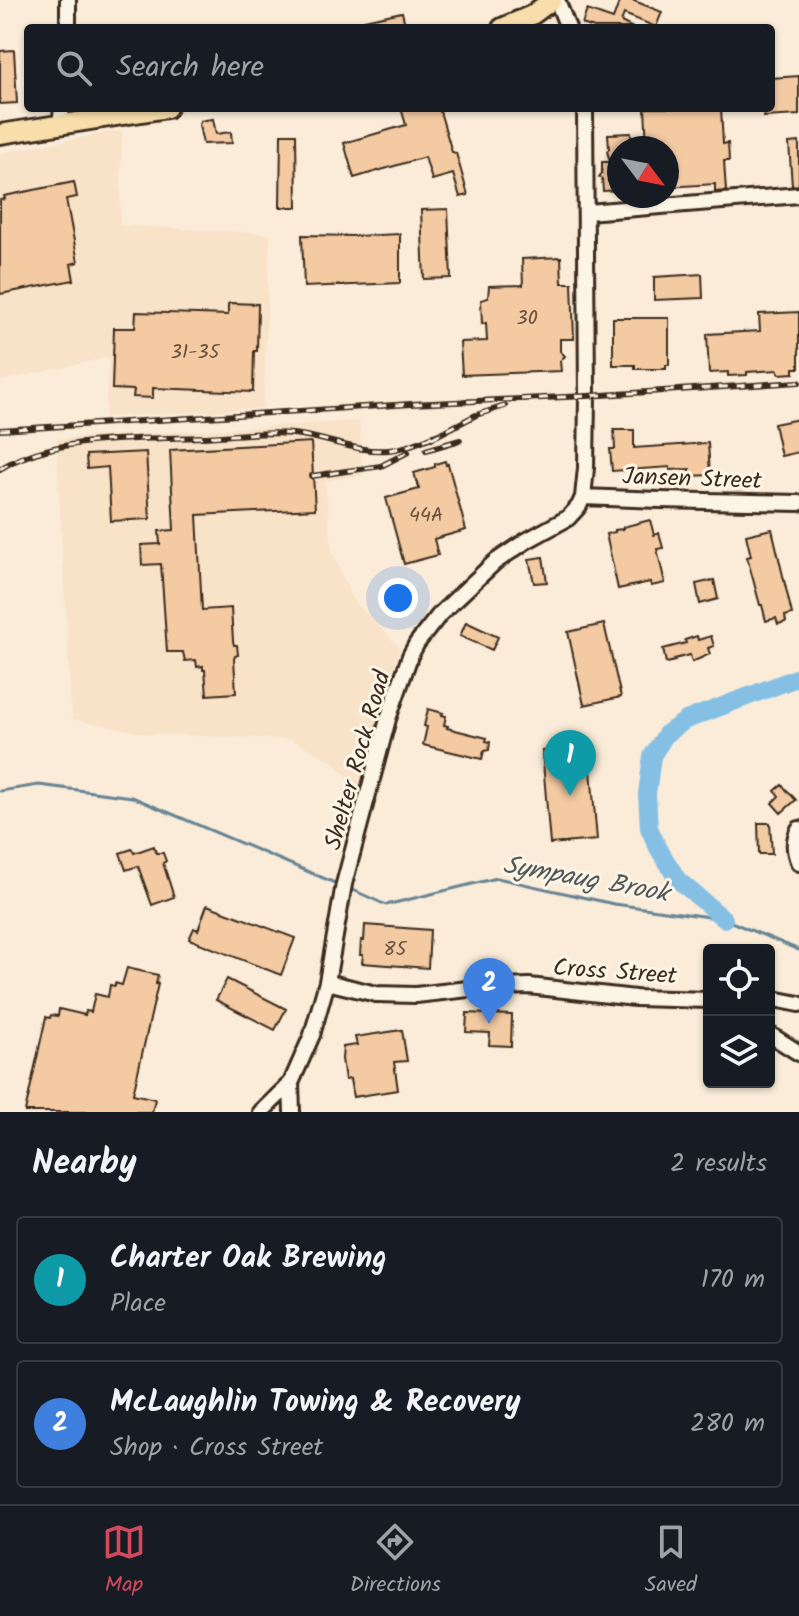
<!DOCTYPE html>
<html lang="en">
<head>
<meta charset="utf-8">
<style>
	:root { --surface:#171b24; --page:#20242c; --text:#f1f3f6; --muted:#9ea1a6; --line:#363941; --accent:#d1495b }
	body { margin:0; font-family:Kalam,sans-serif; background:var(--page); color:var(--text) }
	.controls { position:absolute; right:24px; bottom:24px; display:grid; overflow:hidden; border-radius:8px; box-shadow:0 2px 6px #0004 }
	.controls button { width:72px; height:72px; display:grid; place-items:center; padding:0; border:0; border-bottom:2px solid var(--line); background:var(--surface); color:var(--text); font:40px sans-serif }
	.compass { position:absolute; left:607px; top:136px; width:72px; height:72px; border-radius:50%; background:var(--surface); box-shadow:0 2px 6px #0004; rotate:122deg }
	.you { position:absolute; left:398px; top:598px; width:28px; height:28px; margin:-20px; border:6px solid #fff; border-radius:50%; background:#1a73e8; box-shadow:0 0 0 12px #1a73e833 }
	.badge { display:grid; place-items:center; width:52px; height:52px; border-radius:50%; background:var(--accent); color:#fff; font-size:26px; font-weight:700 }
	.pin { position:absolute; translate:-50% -66px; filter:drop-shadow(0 2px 4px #0008) }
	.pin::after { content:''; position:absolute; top:42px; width:28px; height:24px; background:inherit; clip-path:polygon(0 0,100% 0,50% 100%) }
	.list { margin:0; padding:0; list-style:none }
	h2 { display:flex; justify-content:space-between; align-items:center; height:104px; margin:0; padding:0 32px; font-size:34px }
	h2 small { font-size:26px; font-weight:400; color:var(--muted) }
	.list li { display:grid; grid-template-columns:52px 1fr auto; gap:24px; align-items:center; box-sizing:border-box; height:128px; margin:0 16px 16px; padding:0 16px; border:2px solid var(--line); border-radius:8px }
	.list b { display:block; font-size:30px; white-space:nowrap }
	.list p { margin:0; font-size:26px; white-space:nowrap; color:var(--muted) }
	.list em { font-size:26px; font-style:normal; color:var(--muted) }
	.icon { flex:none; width:44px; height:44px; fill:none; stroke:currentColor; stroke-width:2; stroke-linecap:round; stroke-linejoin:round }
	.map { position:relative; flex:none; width:799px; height:1112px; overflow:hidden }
	.search { position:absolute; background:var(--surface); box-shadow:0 2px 6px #0004; left:24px; right:24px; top:24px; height:88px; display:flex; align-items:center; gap:20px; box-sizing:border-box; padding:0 28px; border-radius:8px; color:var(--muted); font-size:30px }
	.sheet { height:392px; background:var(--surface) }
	nav { display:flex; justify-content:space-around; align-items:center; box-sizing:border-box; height:112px; border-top:2px solid var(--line); background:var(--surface); font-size:22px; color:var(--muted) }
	nav a { display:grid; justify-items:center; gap:4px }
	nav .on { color:var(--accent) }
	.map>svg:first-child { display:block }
	.built { fill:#f8e2c8 }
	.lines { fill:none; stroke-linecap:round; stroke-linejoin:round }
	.stream { stroke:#678495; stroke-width:3 }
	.river { stroke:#85c0e4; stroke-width:18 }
	.building { fill:#f3caa2; stroke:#3b2a1e; stroke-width:2 }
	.minor-casing { stroke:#3b2a1e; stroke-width:20 }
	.major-casing { stroke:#3b2a1e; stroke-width:24 }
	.minor { stroke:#fcf5e5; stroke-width:14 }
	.major { stroke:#f8deab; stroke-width:18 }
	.rail-casing { stroke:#3b2a1e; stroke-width:6 }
	.rail { stroke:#fcf5e5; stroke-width:3; stroke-dasharray:9; stroke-linecap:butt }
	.labels { text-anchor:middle; stroke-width:6; stroke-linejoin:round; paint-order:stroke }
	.number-label { font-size:20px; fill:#69523f }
	.street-label { font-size:24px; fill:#3b2a1e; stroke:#fcf5e5 }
	.water-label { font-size:26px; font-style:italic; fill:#515759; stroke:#fcf5e5 }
</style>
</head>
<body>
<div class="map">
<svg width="799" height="1112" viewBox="0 0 799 1112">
	<rect width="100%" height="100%" fill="#faecd8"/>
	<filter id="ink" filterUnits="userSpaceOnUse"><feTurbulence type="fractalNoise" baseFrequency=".0125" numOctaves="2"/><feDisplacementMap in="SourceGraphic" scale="16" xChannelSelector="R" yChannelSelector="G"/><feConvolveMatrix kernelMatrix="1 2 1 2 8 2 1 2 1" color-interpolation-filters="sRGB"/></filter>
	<g filter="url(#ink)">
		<path class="built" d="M 122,130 L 120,225 L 270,234 L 263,408 L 105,417 L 109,357 L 0,381 L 0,153 Z
			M 359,421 L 363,475 L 325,481 L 332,551 L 352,599 L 400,648 L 359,787 L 333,762 L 291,739 L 147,734 L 72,719 L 56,439 Z"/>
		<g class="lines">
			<path class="stream" d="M 0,791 L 39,785 L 132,797 L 335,883
				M 353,890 L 386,905 L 497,878 L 614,904 L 724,919 L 799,950"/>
			<path class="river" d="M 724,919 L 678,880 L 658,848 L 649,828 L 647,794 L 652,756 L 666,734 L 686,720 L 799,677"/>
		</g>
		<path class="building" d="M 620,0 L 632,0 L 662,12 L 656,27 L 624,14 L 621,22 L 633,28 L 594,28 L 582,24 L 587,10 L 613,19 Z
			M 402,12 L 406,28 L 366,28 L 364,20 Z
			M 14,50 L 17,103 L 0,104 L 0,51 Z
			M 799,76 L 799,115 L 764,117 L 764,108 L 771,108 L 771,78 Z
			M 401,108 L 439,108 L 452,152 L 456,153 L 468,195 L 460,197 L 453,174 L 432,180 L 425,157 L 354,178 L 344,143 L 406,125 Z
			M 645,108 L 721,108 L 723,144 L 728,143 L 729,161 L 724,161 L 726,191 L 715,192 L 715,184 L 667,187 L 667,148 L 647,148 Z
			M 213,119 L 216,134 L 231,132 L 232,143 L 203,144 L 199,125 L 200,121 Z
			M 631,133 L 632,148 L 619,148 L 619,190 L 603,191 L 602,179 L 599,177 L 602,173 L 602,162 L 610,162 L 607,151 L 609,149 L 608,134 Z
			M 281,134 L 296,134 L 297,207 L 280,207 Z
			M 799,142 L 799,185 L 792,186 L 789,143 Z
			M 74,182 L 77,197 L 66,199 L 78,262 L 71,264 L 74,280 L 0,294 L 0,200 L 5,199 L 4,196 Z
			M 448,209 L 451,278 L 424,279 L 421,210 Z
			M 400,234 L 400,283 L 304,287 L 302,235 L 355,236 Z
			M 561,257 L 562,283 L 572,283 L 574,339 L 560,339 L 560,351 L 565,356 L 560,361 L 561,371 L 462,375 L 460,342 L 487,341 L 486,323 L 482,324 L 481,300 L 488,298 L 489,286 L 523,285 L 522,259 Z
			M 702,274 L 703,298 L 654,300 L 654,277 Z
			M 230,303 L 258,304 L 257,351 L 254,351 L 253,392 L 153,388 L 153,398 L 133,397 L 134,390 L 112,389 L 114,328 L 135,328 L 136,312 L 228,315 L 228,304 Z
			M 799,312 L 799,368 L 794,368 L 794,373 L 779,374 L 778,370 L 747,372 L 747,375 L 728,376 L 728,372 L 709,373 L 707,334 L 760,331 L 759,314 Z
			M 613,318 L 669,318 L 669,365 L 666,365 L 666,369 L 635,369 L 635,365 L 613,365 Z
			M 799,419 L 799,452 L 781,456 L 774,424 Z
			M 614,430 L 634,430 L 634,448 L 708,443 L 710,475 L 690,476 L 690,469 L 670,470 L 670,467 L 612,471 L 610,449 L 615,449 Z
			M 311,442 L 315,509 L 197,515 L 202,610 L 231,608 L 233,641 L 234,645 L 237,645 L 238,655 L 235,656 L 234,659 L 236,693 L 207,695 L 205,670 L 203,670 L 203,666 L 197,667 L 196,660 L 185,661 L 183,652 L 167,652 L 161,564 L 142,565 L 141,545 L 160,544 L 159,531 L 174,530 L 170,450 Z
			M 146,452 L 150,519 L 111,521 L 108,467 L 87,469 L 86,455 Z
			M 445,461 L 446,465 L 448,464 L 466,530 L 434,539 L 438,555 L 404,564 L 386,498 L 419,489 L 414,473 L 435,467 L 435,464 Z
			M 650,520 L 654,535 L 659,533 L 663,548 L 657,549 L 665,583 L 651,586 L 650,582 L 618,589 L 606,534 L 615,532 L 615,530 L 623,529 L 623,527 Z
			M 772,529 L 792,614 L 785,616 L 786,622 L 778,624 L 776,618 L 766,621 L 762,605 L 760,605 L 747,557 L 751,556 L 746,535 Z
			M 543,557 L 547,582 L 534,583 L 529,559 Z
			M 714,580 L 718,599 L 700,604 L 696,584 Z
			M 466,622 L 498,637 L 492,650 L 460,636 Z
			M 604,624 L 621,697 L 584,705 L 568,632 Z
			M 697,636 L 698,640 L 711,636 L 714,646 L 708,648 L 710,654 L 692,662 L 690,655 L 674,659 L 675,661 L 666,663 L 663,649 L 686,643 L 685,640 Z
			M 428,709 L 443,713 L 442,715 L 446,716 L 444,725 L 448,726 L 447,728 L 487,738 L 486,741 L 490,742 L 489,750 L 484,751 L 482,759 L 423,745 L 427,727 L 424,726 Z
			M 589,747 L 597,840 L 550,844 L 542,751 Z
			M 782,785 L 796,800 L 781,813 L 772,803 L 779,796 L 775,791 Z
			M 758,823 L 770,823 L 772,854 L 759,854 Z
			M 154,846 L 156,853 L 163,853 L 166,861 L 163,863 L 174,897 L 152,905 L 138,866 L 126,870 L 120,853 L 132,849 L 134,853 Z
			M 207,905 L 295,938 L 281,975 L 189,939 L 194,928 L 198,930 Z
			M 365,925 L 430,930 L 428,968 L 362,963 L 363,955 L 360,955 L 361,940 L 364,941 Z
			M 127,968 L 158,975 L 156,984 L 158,984 L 133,1094 L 155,1099 L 152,1112 L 25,1112 L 46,1017 L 50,1018 L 51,1015 L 58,1016 L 59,1009 L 85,1015 L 86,1011 L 91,1012 L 95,994 L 108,997 L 110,985 L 115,986 L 115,983 L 122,985 Z
			M 227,979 L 286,1009 L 275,1030 L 216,1000 Z
			M 467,1013 L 512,1015 L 511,1046 L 489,1045 L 490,1033 L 466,1032 Z
			M 402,1030 L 407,1061 L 394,1062 L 398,1090 L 353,1097 L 350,1079 L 345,1080 L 342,1059 L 343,1047 L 357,1045 L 355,1037 Z"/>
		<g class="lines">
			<g class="minor-casing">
				<path id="minor" d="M 68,0 L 68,28
					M 557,0 L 568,28
					M 60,125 L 62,108
					M 587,212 L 799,195
					M 583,497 L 660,500 L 799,503
					M 799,829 C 793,840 794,852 799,863
					M 327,982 L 376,994 L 416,995 L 477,988 L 529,986 L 635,998 L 709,1000
					M 769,998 L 799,1004
					M 769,1034 L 799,1053
					M 261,1112 L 291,1083
					M 292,1112 L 291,1083 L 312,1035 L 327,982 L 344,884 L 388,719 L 410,656 L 417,643 L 440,614 L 495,562 L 526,541 L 568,518 L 579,506 L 583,497 L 586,468 L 587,396 L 585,108"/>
			</g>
			<g class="major-casing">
				<path id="major" d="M 502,28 L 532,15 L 552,0
					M 0,134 L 167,108"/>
			</g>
			<use href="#minor" class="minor"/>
			<use href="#major" class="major"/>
			<g class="rail-casing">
				<path id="rail" d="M 0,430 L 411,404 L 587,396 L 799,382
					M 432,438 L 476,415 L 505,406
					M 426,450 L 460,440
					M 0,469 C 54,435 139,440 202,437 C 232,436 263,431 293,434 C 325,437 356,453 389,450 C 407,448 424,440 441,433
					M 312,476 L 381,466 L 408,452"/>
			</g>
			<use href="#rail" class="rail"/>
		</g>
	</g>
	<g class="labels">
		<g class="number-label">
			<text x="527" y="324">30</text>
			<text x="195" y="358">31-35</text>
			<text x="426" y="521">44A</text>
			<text x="395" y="955">85</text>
		</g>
		<g class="street-label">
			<text transform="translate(692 478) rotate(2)" y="8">Jansen Street</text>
			<text transform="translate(357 760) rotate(-74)" y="8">Shelter Rock Road</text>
			<text transform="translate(615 971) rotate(4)" y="8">Cross Street</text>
		</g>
		<g class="water-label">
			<text transform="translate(586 878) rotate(10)" y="9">Sympaug Brook</text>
		</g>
	</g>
</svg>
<div class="controls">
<button><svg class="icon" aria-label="locate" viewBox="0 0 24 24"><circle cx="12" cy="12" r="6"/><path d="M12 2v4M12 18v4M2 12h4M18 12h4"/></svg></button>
<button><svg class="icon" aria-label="layers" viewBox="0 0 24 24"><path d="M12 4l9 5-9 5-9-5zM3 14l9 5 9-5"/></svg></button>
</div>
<svg class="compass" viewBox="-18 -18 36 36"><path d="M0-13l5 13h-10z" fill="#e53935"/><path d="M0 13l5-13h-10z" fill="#9ea1a6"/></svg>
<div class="you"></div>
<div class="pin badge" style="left:570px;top:796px;background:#0f9aa8">1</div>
<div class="pin badge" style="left:489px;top:1024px;background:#3f7fe0">2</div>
<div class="search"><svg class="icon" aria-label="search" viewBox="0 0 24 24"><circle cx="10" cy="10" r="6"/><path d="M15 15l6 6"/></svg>Search here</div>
</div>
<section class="sheet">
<h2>Nearby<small>2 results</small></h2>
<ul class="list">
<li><span class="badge" style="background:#0f9aa8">1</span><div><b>Charter Oak Brewing</b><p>Place</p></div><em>170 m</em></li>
<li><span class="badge" style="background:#3f7fe0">2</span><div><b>McLaughlin Towing &amp; Recovery</b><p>Shop · Cross Street</p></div><em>280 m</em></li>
</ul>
</section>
<nav>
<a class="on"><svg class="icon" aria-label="map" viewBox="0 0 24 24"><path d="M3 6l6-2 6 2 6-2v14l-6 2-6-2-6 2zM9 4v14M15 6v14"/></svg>Map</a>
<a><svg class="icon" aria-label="directions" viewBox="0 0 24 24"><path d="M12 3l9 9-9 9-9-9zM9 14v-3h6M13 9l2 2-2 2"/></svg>Directions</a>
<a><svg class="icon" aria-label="saved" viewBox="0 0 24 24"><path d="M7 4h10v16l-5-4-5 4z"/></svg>Saved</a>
</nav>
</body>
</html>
